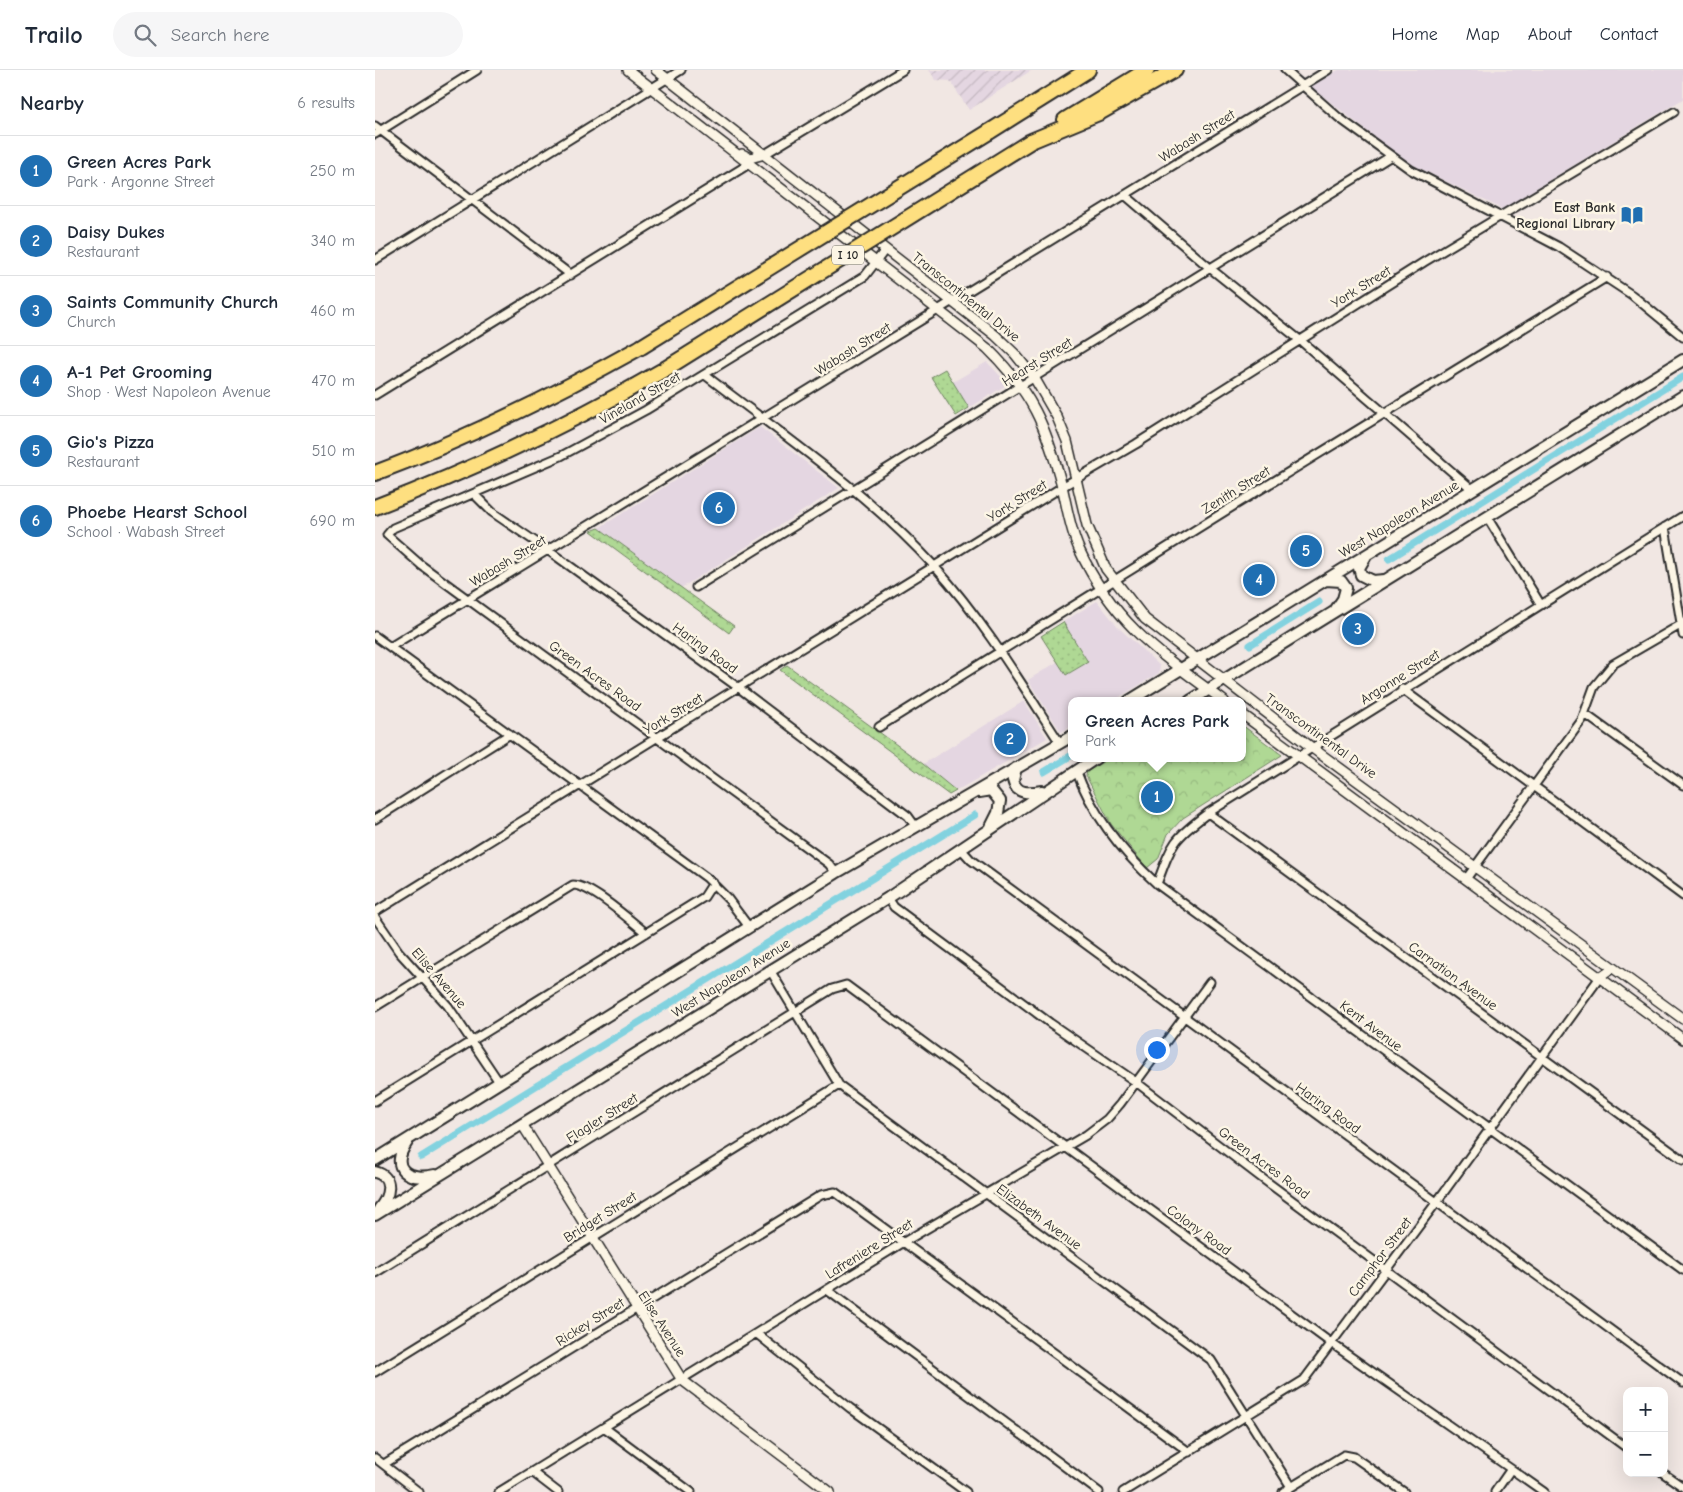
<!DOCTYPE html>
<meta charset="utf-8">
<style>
body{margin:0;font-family:"Comic Neue",sans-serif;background:#f6f6f7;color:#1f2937}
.controls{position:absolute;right:15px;bottom:15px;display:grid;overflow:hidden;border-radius:10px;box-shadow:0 5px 20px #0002}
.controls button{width:45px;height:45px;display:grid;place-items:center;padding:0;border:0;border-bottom:1px solid #e0e1e3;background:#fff;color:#1f2937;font:25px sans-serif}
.you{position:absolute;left:781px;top:979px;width:18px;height:18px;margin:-12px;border:4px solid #fff;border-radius:50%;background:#1a73e8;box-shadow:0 0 0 8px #1a73e833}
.badge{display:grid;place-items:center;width:32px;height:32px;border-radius:50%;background:#1f6fb2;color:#fff;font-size:16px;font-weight:700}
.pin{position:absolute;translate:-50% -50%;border:2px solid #fff;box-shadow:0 1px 5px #0006}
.popup{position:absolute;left:693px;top:627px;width:178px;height:65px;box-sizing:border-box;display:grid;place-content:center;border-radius:10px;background:#fff;filter:drop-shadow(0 1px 4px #0005);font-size:16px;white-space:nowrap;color:#747a83}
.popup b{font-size:19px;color:#1f2937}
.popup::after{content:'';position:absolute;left:50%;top:100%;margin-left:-10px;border:10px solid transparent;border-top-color:#fff}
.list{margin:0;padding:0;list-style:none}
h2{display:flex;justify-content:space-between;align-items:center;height:65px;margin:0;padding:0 20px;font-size:21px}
h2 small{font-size:16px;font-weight:400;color:#747a83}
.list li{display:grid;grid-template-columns:32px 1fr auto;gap:15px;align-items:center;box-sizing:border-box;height:70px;padding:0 20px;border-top:1px solid #e0e1e3}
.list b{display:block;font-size:19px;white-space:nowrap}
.list p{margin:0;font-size:16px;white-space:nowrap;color:#747a83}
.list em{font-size:16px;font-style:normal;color:#747a83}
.icon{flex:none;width:28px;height:28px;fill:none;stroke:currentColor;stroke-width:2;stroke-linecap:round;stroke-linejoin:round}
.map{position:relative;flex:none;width:1308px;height:1422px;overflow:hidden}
header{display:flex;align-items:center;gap:30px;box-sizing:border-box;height:70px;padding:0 25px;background:#fff;border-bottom:1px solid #e0e1e3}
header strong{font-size:24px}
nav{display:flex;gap:28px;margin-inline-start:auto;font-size:18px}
.search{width:350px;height:45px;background:#f6f6f7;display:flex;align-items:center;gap:12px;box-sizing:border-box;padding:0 18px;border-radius:28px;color:#747a83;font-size:19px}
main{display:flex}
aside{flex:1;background:#fff}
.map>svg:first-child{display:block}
</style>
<header>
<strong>Trailo</strong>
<div class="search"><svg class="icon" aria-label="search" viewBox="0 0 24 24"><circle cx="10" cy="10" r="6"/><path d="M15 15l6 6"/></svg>Search here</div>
<nav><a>Home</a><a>Map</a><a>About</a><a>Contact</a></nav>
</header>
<main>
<aside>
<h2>Nearby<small>6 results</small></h2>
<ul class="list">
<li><span class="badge">1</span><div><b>Green Acres Park</b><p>Park · Argonne Street</p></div><em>250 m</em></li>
<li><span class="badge">2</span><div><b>Daisy Dukes</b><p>Restaurant</p></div><em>340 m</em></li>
<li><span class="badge">3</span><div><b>Saints Community Church</b><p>Church</p></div><em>460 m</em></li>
<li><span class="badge">4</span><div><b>A-1 Pet Grooming</b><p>Shop · West Napoleon Avenue</p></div><em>470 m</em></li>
<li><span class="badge">5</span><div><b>Gio's Pizza</b><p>Restaurant</p></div><em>510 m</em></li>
<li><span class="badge">6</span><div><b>Phoebe Hearst School</b><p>School · Wabash Street</p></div><em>690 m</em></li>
</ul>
</aside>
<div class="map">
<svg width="1308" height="1422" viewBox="0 0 1308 1422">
<defs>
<pattern id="industrial-furrows" width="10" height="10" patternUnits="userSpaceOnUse" patternTransform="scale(1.25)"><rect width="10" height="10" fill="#e4d6e1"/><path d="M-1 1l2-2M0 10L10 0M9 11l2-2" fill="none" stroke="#c4b8c1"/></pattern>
<pattern id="grass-dots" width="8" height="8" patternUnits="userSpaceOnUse" patternTransform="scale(1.25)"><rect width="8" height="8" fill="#afd894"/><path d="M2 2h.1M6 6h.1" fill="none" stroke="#97ba80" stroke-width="1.8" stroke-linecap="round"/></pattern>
<pattern id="park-crowns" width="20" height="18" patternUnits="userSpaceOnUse" patternTransform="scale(1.25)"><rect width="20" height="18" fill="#afd894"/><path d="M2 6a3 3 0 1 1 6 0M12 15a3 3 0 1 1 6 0" fill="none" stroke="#97ba80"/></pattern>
</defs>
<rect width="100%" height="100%" fill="#f1e7e3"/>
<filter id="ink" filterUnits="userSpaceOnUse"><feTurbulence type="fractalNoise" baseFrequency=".02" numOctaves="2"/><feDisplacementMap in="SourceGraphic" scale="10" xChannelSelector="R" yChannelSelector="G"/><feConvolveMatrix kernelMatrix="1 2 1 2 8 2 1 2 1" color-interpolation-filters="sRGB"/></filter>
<g filter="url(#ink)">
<path fill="#e4d6e1" d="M963,0h345v29l-181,110 -87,-43 -35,-25 -69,-54z
M612,292l21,22 -39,24 -16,-26z
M385,357l79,61 -158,100 -82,-60z
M722,531l22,27 41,38 -1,7 -46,28h-41v25l-11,6 -33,-52 29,-18 9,13 22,-13 -25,-40z
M649,631l23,37 -91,53 -33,-27z"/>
<path fill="url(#industrial-furrows)" d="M554,0h103l-63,40 -19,-29 -14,-1z"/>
<path fill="url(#grass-dots)" stroke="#6d8260" d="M570,299l24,39 -13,8 -25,-39z
M224,458l135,98 -5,7 -138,-102z
M688,552l25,40 -22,13 -25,-39z
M412,595l136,99 33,27 -7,4 -169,-125z"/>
<path fill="url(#park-crowns)" stroke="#6d8260" d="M867,655l40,30 -99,63 -15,16 -10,25 -11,9 -36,-44 -25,-48 1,-4 22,-14h133z"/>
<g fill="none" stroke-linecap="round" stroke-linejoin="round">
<path stroke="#82d2df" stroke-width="7" d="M1014,489l294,-182
M875,575l69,-43
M669,702l28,-17
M46,1087l554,-342"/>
<g stroke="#2b2b2b" stroke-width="11">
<path id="minor" d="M910,0l53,47 73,53 148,77 73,48 51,42
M0,56l196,149
M0,64l102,-64
M390,84l138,-84
M750,125l86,74 90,72 172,149
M0,190l306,-190
M330,305c78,60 163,118 230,192 48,53 86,116 125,176
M0,325l374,-231
M100,425l17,17 57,39 190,137 169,128 8,11
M1112,447l54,88
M1290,457l18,108
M321,517l695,-431
M0,566l332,242 21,21 21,28
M15,577l938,-577
M1027,619l281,207
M1210,644l98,71
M504,657l348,-217 380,-233
M701,700c16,44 47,83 81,114l526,386
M833,743l475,347
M0,749l135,-85
M586,779l10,11 712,523
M461,803l-7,-9 -408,-299 -34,-30 6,-7 168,-72 85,-46 219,-134 20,-26
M1091,809l116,-159 12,-33 19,-23 69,-40
M782,814c15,-41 16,-45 51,-71l475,-297
M513,828l6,9 156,116 86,59 123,94 368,272
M0,842l687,-425 74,-43 288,-182 250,-150
M0,847l24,35 49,54 51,76
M395,900l69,115 372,275 80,127
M0,937l198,-122c18,0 58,36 73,48
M0,1031l329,-204 9,-14
M0,1203l457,-284 14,-4 485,358 213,149
M452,1220l272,202
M382,1264l93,74 116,84
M0,1302l464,-287
M230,1358l86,64
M0,1388l44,34
M9,1394l437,-269 14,-3 354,260
M157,1402l26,20
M1288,1403l20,14
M124,1422l405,-250 182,-107 21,-16 13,-15 90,-122
M748,1422l181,-112 132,-177 164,-226 13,-9
M908,1422l61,-37 10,2 50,35
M1120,1422l16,-23"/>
</g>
<g stroke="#2b2b2b" stroke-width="12">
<path id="tertiary" d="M253,0l359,278c45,44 59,78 75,138 5,21 8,43 17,63 34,74 81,105 145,152
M281,0l339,265 20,19 20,25 22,38 10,24 20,84 19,44 39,50 166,128 372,272
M367,84l8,4 15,-4
M867,644l441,325
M147,1054l160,256 148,112"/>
</g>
<g stroke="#2b2b2b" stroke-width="14">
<path id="secondary" d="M991,486l-7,12 2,7 12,6 11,-1
M951,510l15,1 5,7 -3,11 -7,10
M754,631l554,-341
M815,631l493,-305
M641,698l-3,12c3,15 17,13 29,11
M604,722l12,-2 9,11 -2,12 -7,14
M32,1072c-18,27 0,39 28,33
M0,1090l461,-287 236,-137
M0,1102c20,5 14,25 4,37
M0,1145l513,-317 208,-140"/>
</g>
<g stroke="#2b2b2b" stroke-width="18">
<path id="motorway" d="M690,50l82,-50
M614,62l99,-62
M656,71l70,-29 74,-42
M0,403c92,-34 180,-78 266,-126
M0,437c101,-39 197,-84 290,-138"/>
</g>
<use href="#minor" stroke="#fcf5e5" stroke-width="7"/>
<use href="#tertiary" stroke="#fcf5e5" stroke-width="9"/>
<use href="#secondary" stroke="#fcf5e5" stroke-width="10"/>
<use href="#motorway" stroke="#fedf80" stroke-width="14"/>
<g stroke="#2b2b2b" stroke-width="18" stroke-linecap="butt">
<path id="motorway-bridge" d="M266,277l348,-215
M290,299l366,-228"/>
</g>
<use href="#motorway-bridge" stroke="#fedf80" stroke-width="14"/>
</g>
</g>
<defs>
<g id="library-bare" transform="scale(1.725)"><path d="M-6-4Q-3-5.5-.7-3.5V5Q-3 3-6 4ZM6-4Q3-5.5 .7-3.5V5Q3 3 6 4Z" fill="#1f6fb2" stroke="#fcf5e5" stroke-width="2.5" paint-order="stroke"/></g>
</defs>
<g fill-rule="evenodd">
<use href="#library-bare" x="1257" y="145"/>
</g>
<g text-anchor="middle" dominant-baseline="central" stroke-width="5" stroke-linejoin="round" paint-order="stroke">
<rect fill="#fcf5e5" stroke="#6a6863" stroke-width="1" x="457" y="175.5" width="32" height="19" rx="4"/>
<g font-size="12" font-weight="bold" fill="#2b2b2b">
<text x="473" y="185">I 10</text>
</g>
<g font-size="14" fill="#2b2b2b" stroke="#fcf5e5">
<text transform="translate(822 66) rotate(-32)">Wabash Street</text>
<text transform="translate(986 217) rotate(-32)">York Street</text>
<text transform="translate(591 227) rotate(39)">Transcontinental Drive</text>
<text transform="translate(478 279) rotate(-32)">Wabash Street</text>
<text transform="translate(662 292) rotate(-32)">Hearst Street</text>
<text transform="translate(265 328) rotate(-30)">Vineland Street</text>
<text transform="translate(861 420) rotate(-32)">Zenith Street</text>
<text transform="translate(642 431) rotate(-32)">York Street</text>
<text transform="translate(1024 449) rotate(-31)">West Napoleon Avenue</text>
<text transform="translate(133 491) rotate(-31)">Wabash Street</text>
<text transform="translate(330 578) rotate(36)">Haring Road</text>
<text transform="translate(220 606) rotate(36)">Green Acres Road</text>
<text transform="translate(1025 607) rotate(-32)">Argonne Street</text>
<text transform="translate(298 644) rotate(-31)">York Street</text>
<text transform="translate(946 666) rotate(36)">Transcontinental Drive</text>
<text transform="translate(1078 906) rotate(36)">Carnation Avenue</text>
<text transform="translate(64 908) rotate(49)">Elise Avenue</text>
<text transform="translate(356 908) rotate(-32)">West Napoleon Avenue</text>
<text transform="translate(996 956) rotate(37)">Kent Avenue</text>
<text transform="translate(953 1038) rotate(36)">Haring Road</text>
<text transform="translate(227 1048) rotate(-32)">Flagler Street</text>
<text transform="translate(889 1093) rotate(37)">Green Acres Road</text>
<text transform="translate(225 1147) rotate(-32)">Bridget Street</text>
<text transform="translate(664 1147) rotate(36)">Elizabeth Avenue</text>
<text transform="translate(824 1160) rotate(36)">Colony Road</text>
<text transform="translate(494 1179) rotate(-32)">Lafreniere Street</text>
<text transform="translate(1005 1187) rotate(-53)">Camphor Street</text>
<text transform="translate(215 1252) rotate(-32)">Rickey Street</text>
<text transform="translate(287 1254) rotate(57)">Elise Avenue</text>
</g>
<g font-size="14" font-weight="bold" fill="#2b2b2b" stroke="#fcf5e5" text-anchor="end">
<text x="1240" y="137">East Bank<tspan x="1240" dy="16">Regional Library</tspan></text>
</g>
</g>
</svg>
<div class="controls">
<button>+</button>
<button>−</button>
</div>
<div class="you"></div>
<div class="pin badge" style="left:782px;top:727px">1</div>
<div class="popup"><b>Green Acres Park</b>Park</div>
<div class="pin badge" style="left:635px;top:669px">2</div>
<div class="pin badge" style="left:983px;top:559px">3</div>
<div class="pin badge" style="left:884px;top:510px">4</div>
<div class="pin badge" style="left:931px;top:481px">5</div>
<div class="pin badge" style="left:344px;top:438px">6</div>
</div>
</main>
